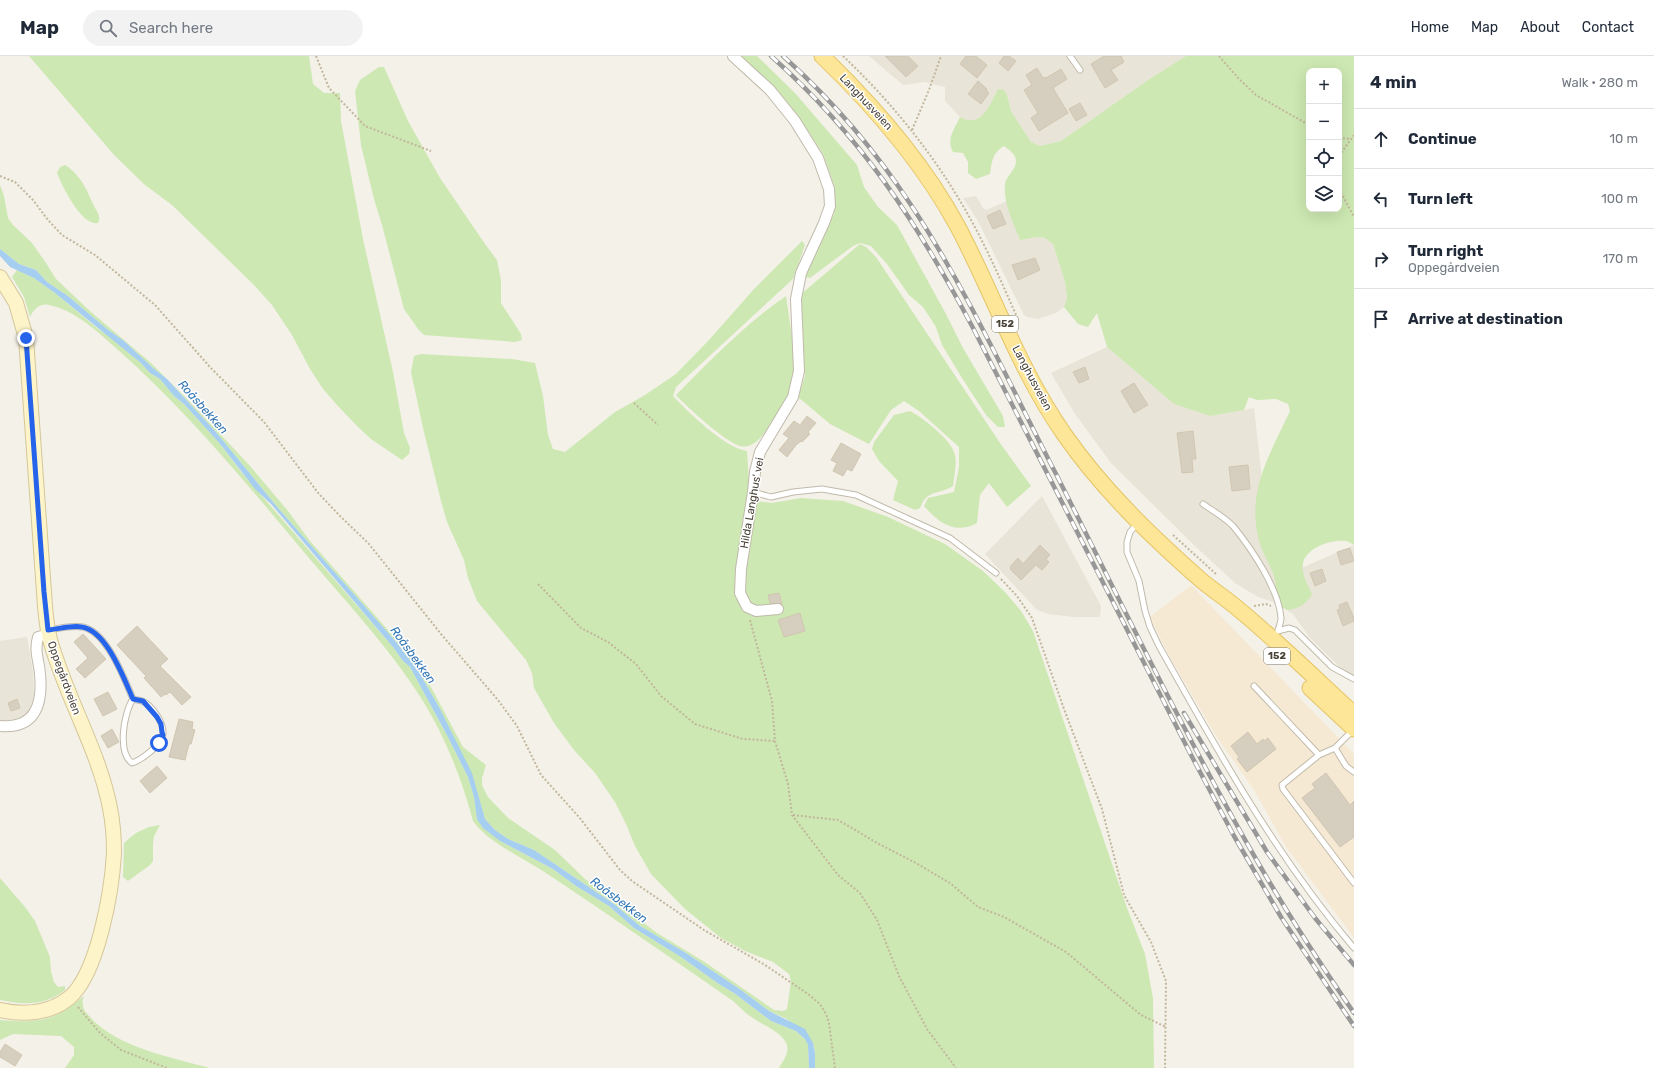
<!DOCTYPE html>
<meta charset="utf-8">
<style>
body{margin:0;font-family:Rubik,sans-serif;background:#f2f2f3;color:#1f2937}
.controls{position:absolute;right:12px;top:12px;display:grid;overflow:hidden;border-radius:8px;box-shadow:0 4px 16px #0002}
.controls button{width:36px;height:36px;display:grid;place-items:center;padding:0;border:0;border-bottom:1px solid #e0e1e3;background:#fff;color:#1f2937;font:20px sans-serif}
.stop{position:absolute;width:12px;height:12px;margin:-9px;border:3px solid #2563eb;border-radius:50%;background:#fff}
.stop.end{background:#2563eb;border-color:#fff;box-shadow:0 1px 4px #0008}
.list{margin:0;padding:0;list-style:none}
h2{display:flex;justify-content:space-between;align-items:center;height:52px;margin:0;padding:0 16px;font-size:17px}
h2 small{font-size:13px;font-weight:400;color:#747a83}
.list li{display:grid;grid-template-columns:26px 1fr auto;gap:12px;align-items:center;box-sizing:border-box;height:60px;padding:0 16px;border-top:1px solid #e0e1e3}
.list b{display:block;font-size:15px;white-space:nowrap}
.list p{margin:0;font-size:13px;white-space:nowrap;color:#747a83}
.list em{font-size:13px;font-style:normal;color:#747a83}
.icon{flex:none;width:22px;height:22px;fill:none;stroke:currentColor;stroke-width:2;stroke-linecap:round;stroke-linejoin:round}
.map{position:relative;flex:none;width:1354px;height:1012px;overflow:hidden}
header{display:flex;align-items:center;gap:24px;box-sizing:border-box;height:56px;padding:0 20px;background:#fff;border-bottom:1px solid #e0e1e3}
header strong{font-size:19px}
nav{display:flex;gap:22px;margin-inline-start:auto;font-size:14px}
.search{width:280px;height:36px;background:#f2f2f3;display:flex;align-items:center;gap:10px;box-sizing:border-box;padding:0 14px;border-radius:22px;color:#747a83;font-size:15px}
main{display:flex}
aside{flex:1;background:#fff}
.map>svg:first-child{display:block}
</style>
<header>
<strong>Map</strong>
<div class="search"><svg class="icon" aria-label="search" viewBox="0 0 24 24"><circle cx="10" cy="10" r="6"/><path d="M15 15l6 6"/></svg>Search here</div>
<nav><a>Home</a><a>Map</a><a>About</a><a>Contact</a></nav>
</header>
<main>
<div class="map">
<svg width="1354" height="1012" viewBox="0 0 1354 1012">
<rect width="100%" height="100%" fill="#f4f1e9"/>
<path fill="#e8e4d7" d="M869,0h317l-35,22 -90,63 -21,5 -9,-4 -20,-31 -4,-16 -9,-6 -12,24 -12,7 -8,1 -6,-4 -15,-16v-14l-20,-5 -22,3z
M976,140l7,12 3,2 21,-9 13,39 18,-3 7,1 8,6 12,38 2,16 -3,9 -8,6 -18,6 -11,-2 -3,-2 -45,-92 -16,-25z
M1107,291l67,57 36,12 44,-8 12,106 15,63 73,-32v136l-44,-43 -17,-24 -19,-12 -16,-5 -23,-14 -39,-36 -85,-84 -36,-49 -24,-41z
M1042,440l59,110 -1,11h-26l-26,-3 -11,-4 -52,-56z
M27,581l6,35 1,22 -1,10 -5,11 -11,7 -17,-1v-80z"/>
<path fill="#f6e9d4" d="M1191,529l163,169v184l-68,-91 -32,-57 -38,-54 -47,-80 -19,-39z"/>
<path fill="#cde8b2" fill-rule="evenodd" d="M29,0h280l4,28 11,9h16l1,28 22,118 30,133 11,61 6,15 -1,6 -7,6 -31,-21 -13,-12 -21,-22 -14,-16 -13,-20 -18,-34 -20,-30 -18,-20 -82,-80 -27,-20 -30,-29z
M737,0h20l38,37 62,72 7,22 14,20 19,18 49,89 17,34 40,68 2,11h-7l-12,-12 -24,-37 -20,-33 -6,-18 -13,-20 -14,-12 -22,-31 -16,-18 -11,-3 -7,3 -43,32 -7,-1 31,-63 1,-26 -12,-34 -18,-28 -17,-22 -32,-32z
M1186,0h168v489c-2,-1 -6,-4 -8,-4 -15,-2 -41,7 -43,23 -2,10 5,21 9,30 -5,10 -14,15 -25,16l-13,-8c1,-5 2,-11 2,-15 0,-14 -12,-30 -16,-43 -15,-51 9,-88 30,-133l-2,-7 -12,-5 -19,1 -8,-3 -5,13 -34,6 -36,-12 -67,-57 -10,-34 -9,14 -10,-3 -14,-17 3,-9 -2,-16 -12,-38 -8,-6 -7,-1 -18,3c-6,-16 -17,-37 -15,-55 0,-9 12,-15 11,-25 -1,-7 -7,-10 -12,-14 -12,7 -12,16 -14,28l-14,5 -8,-6v-11l-5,-9 -10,-1c-7,-13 1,-22 7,-35 22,12 30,-13 38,-28l6,1 3,5 4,16 20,31 9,4 21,-5 90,-63zM1309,15h30v138h-30z
M379,11h5l24,54 32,57 45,66 12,16 4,20v23l20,31 1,6 -7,2 -91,-7 -6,-6 -14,-20 -22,-84 -8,-26 -13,-54 -6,-54 5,-11z
M65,109c17,11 22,26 30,43 3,5 6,9 3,15 -16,4 -36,-37 -41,-50l3,-6z
M0,129l4,11 4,22 5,7 19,18 14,20 10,16 34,32 61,52 43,43 56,60 38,45 22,30 99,113 15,20 39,73 23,18 -4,13v7l6,12 20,21 47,32 30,29 72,54 46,28 71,49 9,1 4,-2 4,-28 -2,-7 -16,-12 -28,-11 -24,-13 -36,-29 -34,-35 -16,-28 -9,-22 -11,-22 -20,-29 -21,-23 -20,-27 -20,-35 -2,-15 -6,-13 -49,-59 -9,-23 -4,-18 -17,-38 -6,-21 -18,-73 -12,-56 3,-16 7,-2 91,5 23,4 8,33 5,39 5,14 12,3 50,-40 30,-17 31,-21 33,-34 45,-51 48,-48 3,4 -12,34 -117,108 -3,9c15,16 52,52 74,55l2,32 -2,17 25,3 29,-5 42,3 45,16 57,27 38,27 22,21 16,19 12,20 94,277 18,46 8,44 1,70h-339v-15l-2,-10 -26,-24 -18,-8 -28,-21 -55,-37 -46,-27 -26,-22 -80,-54 -26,-11 -13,-9 -10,-11 -12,-40 -34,-72 -19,-33 -23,-31 -119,-135 -63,-77 -48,-52 -14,-11 -29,-27 -17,-12 -39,-33 -21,-14 -11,-12 -17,-6 -19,-15z
M860,188l6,3 10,10 124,186 31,43 -24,21 -18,-24 -9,12 -3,28c-22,12 -38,0 -53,-17l4,-8 26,-6 5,-25v-20l-40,-36 -15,-10 -13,9 -22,34 -39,-20 -32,-27 7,-21 -4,-31 -1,-50z
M17,214l17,8 21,15 42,35 14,10 30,25 9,10 10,6 14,17 10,8 37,41 21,28 151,174 10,14 7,6 38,70 20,40 6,20 3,22 23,22 53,28 23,17 33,20 25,22 47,29 38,27 15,9 37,28 25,10 9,8 3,6 1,23h-30c4,-7 10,-14 8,-23 -4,-13 -27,-21 -37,-29 -6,-4 -11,-10 -17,-15 -61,-42 -122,-85 -184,-126 -23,-16 -61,-32 -76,-54 -13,-49 -33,-97 -62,-138 -31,-45 -68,-85 -103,-126 -60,-72 -121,-146 -191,-208 -19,-17 -42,-39 -68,-44 -9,-2 -15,4 -19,12l-6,-20 -12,-20z
M786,240c4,30 13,68 3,97 -4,13 -15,25 -22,36 -6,9 -15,20 -27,17 -16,-5 -52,-38 -64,-51 35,-35 69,-71 110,-99z
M910,355c13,7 42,29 45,44 2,9 -1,22 -2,31 -14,9 -26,3 -33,22l-5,2 -22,-10 5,-19 -19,-20 -7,-12 2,-7 20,-27z
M160,769l-6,11 -1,8v17l-3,4 -22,16 -5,-4 1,-34c12,-11 20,-16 36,-18z
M0,822l25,29 10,14 15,36 1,15 3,10 4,5 7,-1v4c-20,16 -41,15 -65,10z
M84,940c-1,3 -2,6 -1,9 0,6 5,9 8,13 26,29 82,40 119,50h-145l9,-13v-8l-13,-11 -48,-2 -13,6v-20c21,2 45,3 64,-9 7,-4 13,-10 20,-15z"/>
<path fill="#a5cef0" d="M0,193l19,15 17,6 11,12 21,14 39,33 17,12 29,27 14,11 48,52 63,77 119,135 23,31 19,33 33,66 13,46 10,11 13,9 26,11 80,54 26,22 46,27 55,37 28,21 36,18 8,14 2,10v15h-6l-1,-23 -3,-6 -9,-8 -25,-10 -37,-28 -15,-9 -38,-27 -47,-29 -25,-22 -33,-20 -23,-17 -53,-28 -17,-13 -6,-9 -3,-22 -6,-20 -20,-40 -38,-70 -7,-6 -10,-14 -122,-143 -16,-15 -34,-44 -37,-41 -10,-8 -14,-17 -10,-6 -9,-10 -86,-70 -21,-15 -24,-11 -10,-11z"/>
<path fill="#d6cebe" stroke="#d1c6b1" d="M885,0h23l10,10 -12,11z
M966,0h10l11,9 -10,13 -17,-14z
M1004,0h5l7,5 -8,10 -9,-8z
M1104,0h17l3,6 -13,8 7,10 -13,8 -14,-24z
M1037,12l6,10 2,-1 1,1 15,-9 6,10 -14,9 15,25 -29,18 -8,-13 7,-5 -14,-23 8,-5 -6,-10z
M978,25l9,8 -1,1 3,3 -8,11 -13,-10z
M1080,47l7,12 -11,6 -7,-12z
M1000,154l6,14 -13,5 -6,-13z
M1035,202l5,12 -22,10 -6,-15z
M1085,311l4,12 -10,4 -6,-11z
M1134,327l14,22 -14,8 -13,-22z
M807,360l9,7 -8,9 2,2 -8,8 -1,-1 -5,4 -9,12 -8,-7 10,-12 -6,-4 11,-13 6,4z
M1193,375l3,28h-4l1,13 -11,1 -5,-40z
M841,387l20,11 -9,17 -5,-2 -4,7 -10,-5 4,-8 -6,-3z
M1248,409l2,24 -18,2 -3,-24z
M1040,489l10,10 -4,4 3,3 -7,8 -6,-5 -15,15 -11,-11 1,-1 -1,-1 8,-9 5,6z
M1350,492l4,13 -13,4 -4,-13z
M1322,513l4,12 -11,5 -5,-13z
M779,537l3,11 -12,-1 -2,-8z
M1347,546l7,16v3l-11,5 -6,-16 3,-1 -1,-4z
M800,557l5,18 -21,6 -6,-17z
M137,570l31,33 -8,7 31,31 -9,8 -12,-13 -4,3 -1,-1 -4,3 -17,-19 2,-2 -29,-31z
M83,578l23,25 -21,19 -9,-9 12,-11 -14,-16z
M108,636l9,17 -14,7 -9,-17z
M17,643l3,9 -9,3 -3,-8z
M179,663l14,3 -1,7 3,1 -4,14h-2l-4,16 -16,-3z
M112,673l7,13 -11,6 -7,-12z
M1248,676l9,12 6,-5 1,2 4,-3 8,11 -29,23 -10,-13 2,-2 -8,-11z
M157,710l10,12 -17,15 -10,-12z
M1326,717l24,32 4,-4v36l-14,10 -38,-49 13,-10 -3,-4z
M5,988l17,11 -7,11 -15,-9v-5z"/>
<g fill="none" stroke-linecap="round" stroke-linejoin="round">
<g stroke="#c0baab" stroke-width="7">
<path id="service" d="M1070,0l10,14
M753,436l18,5 22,-5 29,-3 34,6 94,43 46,35
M1203,448c10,7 21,13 30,22 18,22 46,63 48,92 0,4 -2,9 -3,12
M1137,468l-7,8 -3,10v10l12,29 6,30 5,16 9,19c58,104 117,210 195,302
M49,574c10,-2 24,-5 34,-3 24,5 41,51 50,72
M1278,575l11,-3 6,2 37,37 22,12
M1254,630l65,69
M133,643c3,1 6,1 9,2 10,4 22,22 21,33 -1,11 -22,26 -31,29 -15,-11 -8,-51 1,-64z
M1353,674l-18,18 -16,7 -37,30 1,4 71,94
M1335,692l11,18 8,6"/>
</g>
<g stroke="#c0baab" stroke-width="12">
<path id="minor" d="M733,0l37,34 25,31 23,37 11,31 1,17 -6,17 -23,50 -5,26 3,72 -6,26 -33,55 -5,20 -2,20 -12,77 -1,24 7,14 9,4 22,-2
M0,670c35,3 43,-21 40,-52 -1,-14 -6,-22 -2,-37l11,-3"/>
</g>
<g stroke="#d4c799" stroke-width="16">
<path id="secondary" d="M0,221l16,26 10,35 18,254c1,17 2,35 7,51 16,56 48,108 59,165 3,15 4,30 4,45 -2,37 -16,121 -45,145 -20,16 -45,17 -69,12"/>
</g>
<g stroke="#e4c567" stroke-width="17">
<path id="primary" d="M822,0c53,51 101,106 136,171 36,68 61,143 106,207 38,55 87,102 138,147 11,9 23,17 34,26 41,34 79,71 118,107
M1310,632l44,41"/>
</g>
<path stroke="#c2b69c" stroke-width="2" stroke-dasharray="2 2" stroke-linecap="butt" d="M316,0l13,32 36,38 66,25
M843,0c58,55 107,119 142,191 12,24 22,48 33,72
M1219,0l20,23 17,16 53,30
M912,74l17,-40 12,-34
M1339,82l12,1
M1339,100l15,-21
M0,120l15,6 18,18 15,20 14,15 33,20 60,50 55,62 54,55 55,72 21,22 29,28 72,90 57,66 19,26 24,49 38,42 41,53 12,11 72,49 61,35 43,29 12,10 6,10 3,9 6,45
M1339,133l15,28
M634,347l24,22
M1173,479l43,39
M1001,523l16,17 15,22 32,91 38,100 22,86 27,47 15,39 -1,87
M538,528l43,44 27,14 28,22 25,32 34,28 48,15 32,2
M1254,550l12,-2 5,2
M750,564l22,81 3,40 13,43 4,31 46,60 22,18 17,27 22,56 28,53 29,39
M793,759l45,5 41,24 35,18 36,21 28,24 26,10 62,35 75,63 25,12
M78,951l22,26 21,17 46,18"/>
<use href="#service" stroke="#fff" stroke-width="5"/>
<use href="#minor" stroke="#fff" stroke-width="10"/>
<use href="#secondary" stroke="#fef4c9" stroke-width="14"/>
<use href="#primary" stroke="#fee698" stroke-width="15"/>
<g stroke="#979797" stroke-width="4.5">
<path id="rail" d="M771,0c90,80 145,165 201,270l218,427 44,83 47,81 73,109
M783,0c48,43 92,94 128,149 55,83 98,178 144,267 67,132 131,266 205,394 29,50 61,99 94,147
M1184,657l83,139 48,66 39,47"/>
</g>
<use href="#rail" stroke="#fff" stroke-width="3" stroke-dasharray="9" stroke-linecap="butt"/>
</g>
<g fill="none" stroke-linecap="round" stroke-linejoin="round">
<path stroke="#2563eb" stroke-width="5" d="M26,282l18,254 4,38c11,-1 24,-5 34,-3 25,4 42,52 51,72l10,2 14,16 4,7 1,8 1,3 -4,8"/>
</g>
<g text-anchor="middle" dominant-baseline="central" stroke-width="3" stroke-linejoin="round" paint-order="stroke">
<g fill="#fff" stroke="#7f7b73" stroke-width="1">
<rect x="992" y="260" width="26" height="16" rx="3"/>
<rect x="1264" y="592" width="26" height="16" rx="3"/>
</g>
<g font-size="10" font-weight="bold" fill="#484237">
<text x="1005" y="268">152</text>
<text x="1277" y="600">152</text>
</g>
<g font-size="11" fill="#484237" stroke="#fff">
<text transform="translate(866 46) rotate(47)">Langhusveien</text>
<text transform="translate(1032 322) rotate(62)">Langhusveien</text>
<text transform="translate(752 447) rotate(-80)">Hilda Langhus' vei</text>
<text transform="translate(64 622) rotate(70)">Oppegårdveien</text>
</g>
<g font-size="12" font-style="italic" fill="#3075b4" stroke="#fff">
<text transform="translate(203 351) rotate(48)">Roåsbekken</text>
<text transform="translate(413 599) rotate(54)">Roåsbekken</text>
<text transform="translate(619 844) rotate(37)">Roåsbekken</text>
</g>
</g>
</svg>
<div class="controls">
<button>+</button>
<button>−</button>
<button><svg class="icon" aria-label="locate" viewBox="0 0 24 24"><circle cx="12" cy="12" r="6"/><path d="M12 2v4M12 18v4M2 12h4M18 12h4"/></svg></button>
<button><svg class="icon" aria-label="layers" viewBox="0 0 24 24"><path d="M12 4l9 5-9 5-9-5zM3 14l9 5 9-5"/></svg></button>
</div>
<div class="stop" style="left:159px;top:687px"></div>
<div class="stop end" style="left:26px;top:282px"></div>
</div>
<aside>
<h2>4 min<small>Walk · 280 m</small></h2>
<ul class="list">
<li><svg class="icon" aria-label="ahead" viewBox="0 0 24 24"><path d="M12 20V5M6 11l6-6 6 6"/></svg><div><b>Continue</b></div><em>10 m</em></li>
<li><svg class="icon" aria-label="left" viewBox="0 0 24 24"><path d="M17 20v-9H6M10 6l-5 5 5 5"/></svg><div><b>Turn left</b></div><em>100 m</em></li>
<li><svg class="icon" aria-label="right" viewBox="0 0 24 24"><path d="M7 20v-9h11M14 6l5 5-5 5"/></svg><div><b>Turn right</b><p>Oppegårdveien</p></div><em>170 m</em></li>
<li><svg class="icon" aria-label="arrive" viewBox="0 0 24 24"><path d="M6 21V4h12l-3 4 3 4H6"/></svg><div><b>Arrive at destination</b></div></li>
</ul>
</aside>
</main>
